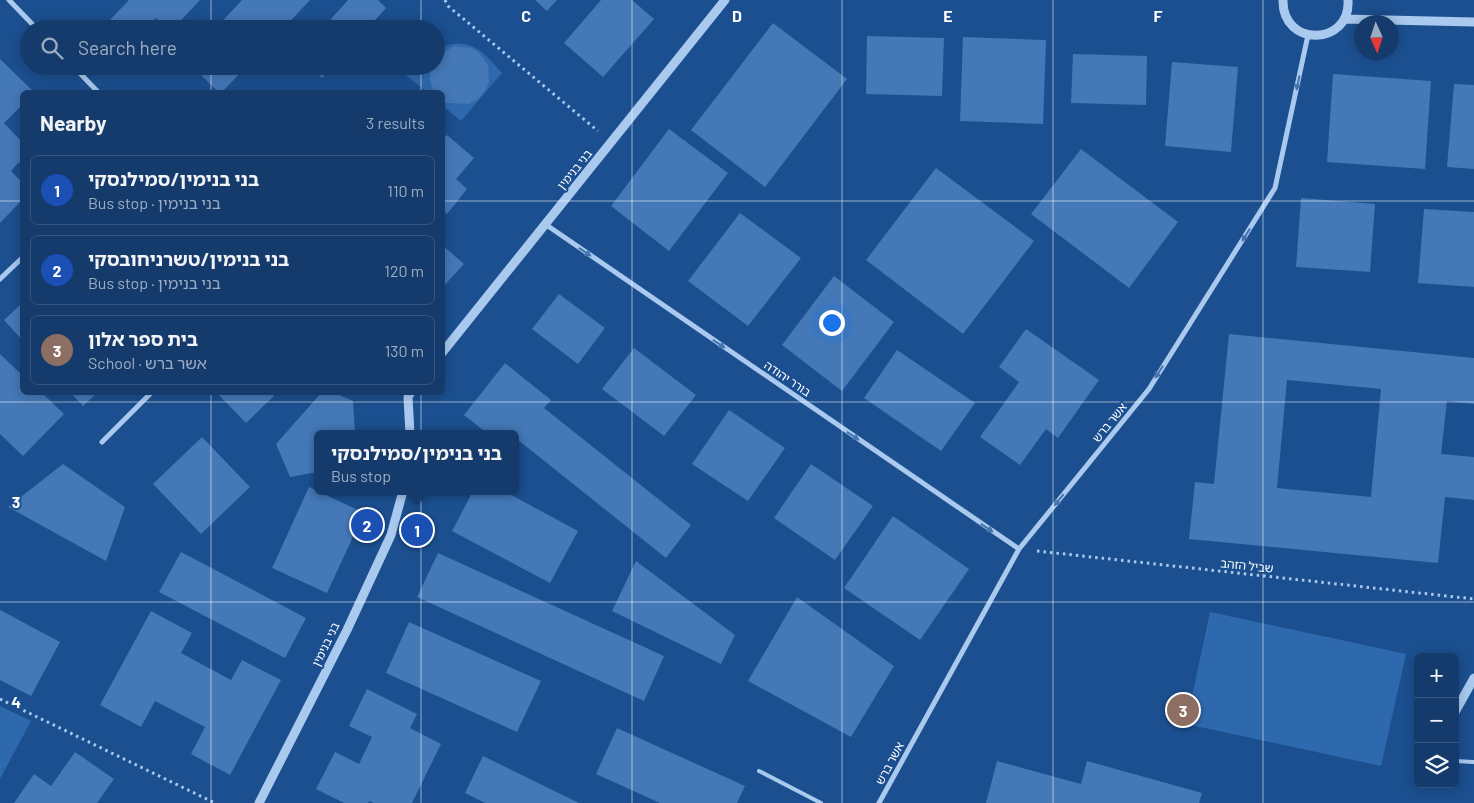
<!DOCTYPE html>
<meta charset="utf-8">
<style>
body{margin:0;font-family:Barlow,"Noto Sans Hebrew",sans-serif;background:#1d4271;color:#f1f3f6}
.controls{position:absolute;right:15px;bottom:15px;display:grid;overflow:hidden;border-radius:8px;box-shadow:0 2px 12px #0003}
.controls button{width:45px;height:45px;display:grid;place-items:center;padding:0;border:0;border-bottom:1px solid #33557e;background:#143b6b;color:#f1f3f6;font:25px sans-serif}
.compass{position:absolute;left:1354px;top:15px;width:45px;height:45px;border-radius:50%;background:#143b6b;box-shadow:0 2px 12px #0003;rotate:177deg}
.you{position:absolute;left:831px;top:322px;width:18px;height:18px;margin:-12px;border:4px solid #fff;border-radius:50%;background:#1a73e8;box-shadow:0 0 0 8px #1a73e833}
.badge{display:grid;place-items:center;width:32px;height:32px;border-radius:50%;background:#ffd166;color:#fff;font-size:16px;font-weight:700}
.pin{position:absolute;translate:-50% -50%;border:2px solid #fff;box-shadow:0 1px 5px #0006}
.popup{position:absolute;left:314px;top:430px;width:205px;height:65px;box-sizing:border-box;display:grid;place-content:center;border-radius:8px;background:#143b6b;filter:drop-shadow(0 1px 4px #0005);font-size:16px;white-space:nowrap;color:#9dadc1}
.popup b{font-size:19px;color:#f1f3f6}
.popup::after{content:'';position:absolute;left:50%;top:100%;margin-left:-10px;border:10px solid transparent;border-top-color:#143b6b}
.list{margin:0;padding:0;list-style:none}
h2{display:flex;justify-content:space-between;align-items:center;height:65px;margin:0;padding:0 20px;font-size:21px}
h2 small{font-size:16px;font-weight:400;color:#9dadc1}
.list li{display:grid;grid-template-columns:32px 1fr auto;gap:15px;align-items:center;box-sizing:border-box;height:70px;margin:0 10px 10px;padding:0 10px;border:1px solid #33557e;border-radius:8px}
.list b{display:block;font-size:19px;white-space:nowrap}
.list p{margin:0;font-size:16px;white-space:nowrap;color:#9dadc1}
.list em{font-size:16px;font-style:normal;color:#9dadc1}
.icon{flex:none;width:28px;height:28px;fill:none;stroke:currentColor;stroke-width:2;stroke-linecap:round;stroke-linejoin:round}
.map{position:relative;flex:none;width:1474px;height:803px;overflow:hidden}
.search{position:absolute;background:#143b6b;box-shadow:0 2px 12px #0003;left:20px;top:20px;width:425px;height:55px;display:flex;align-items:center;gap:12px;box-sizing:border-box;padding:0 18px;border-radius:28px;color:#9dadc1;font-size:19px}
.panel{position:absolute;background:#143b6b;box-shadow:0 2px 12px #0003;left:20px;top:90px;width:425px;height:305px;border-radius:8px}
.map>svg:first-child{display:block}
</style>
<div class="map">
<svg width="1474" height="803" viewBox="0 0 1474 803">
<rect width="100%" height="100%" fill="#1b4f8f"/>
<path fill="#2e69ad" d="M436,38l9,8c27,-9 41,9 57,27l-41,48 -18,-15 -1,-14h-15l-30,-24 39,-2z
M1210,612l196,42 -25,112 -195,-42z
M0,706l31,15 -31,58z"/>
<path fill="#4478b7" fill-rule="evenodd" d="M129,0h71l-27,29h-6l-11,-11 -11,11h-29l-7,-8z
M242,0h68l-27,29h-68z
M348,0h30l8,8 -19,21h-45z
M535,0h22l-10,11z
M601,0h31l22,19 -51,58 -39,-34z
M773,23l74,56 -82,108 -74,-57z
M867,36l77,2 -2,58 -76,-2z
M963,37l83,3 -3,84 -83,-3z
M454,46l17,2 7,4 10,13 1,17 -4,9 -7,8 -9,5 -21,-1 -6,-3v-8h-7l-2,-2 -3,-10v-10l1,-4h5v-9z
M1073,54l74,2 -1,49 -75,-2z
M0,59l34,33h-12v13l-18,18 18,19v24l-3,-4 -8,9 11,11v18l-22,23z
M1172,62l66,5 -7,85 -66,-6z
M192,66h55l-25,26h-4z
M309,66h24l-11,12z
M1333,74l98,7 -6,88 -98,-7z
M1454,84l20,1v84l-27,-2z
M669,129l59,44 -59,78 -58,-45z
M447,135l27,23 -18,21 11,10 -20,25 -5,-4v-69z
M1081,149l97,73 -49,66 -98,-74z
M936,168l98,73 -71,93 -97,-74z
M1301,198l74,6 -5,68 -74,-5z
M1424,209l50,3v75l-56,-4z
M740,213l61,45 -53,68 -60,-45z
M442,245l22,19 -22,24z
M834,276l60,46 -52,69 -60,-46z
M559,294l46,34 -27,36 -46,-35z
M22,303v37l-18,-20z
M1026,329l73,51 -41,58 -12,-9 -26,36 -40,-28 39,-55 -20,-15z
M1229,334l245,24v46l-27,-3 -6,53 33,3v43l-29,-3 -7,66 -249,-24 6,-57 19,2zM1287,380l94,9 -10,108 -94,-9z
M634,348l62,47 -32,41 -62,-47z
M897,350l78,53 -34,48 -77,-53z
M0,354l22,21v17h19l23,22 -41,42 -23,-22z
M505,363l46,37 -7,8 147,117 -25,33 -148,-118 -2,3v-9h-28l-24,-19z
M70,392h28l-15,14z
M216,392h54l4,4 -28,27z
M322,392h10l21,9 2,33h-37v38l-28,5 -14,-33z
M729,410l56,38 -37,53 -56,-37z
M202,437l48,50 -49,47 -48,-50z
M63,464l62,43 -19,54 -98,-54z
M811,464l62,42 -38,54 -61,-42z
M309,487l55,26 -37,80 -55,-25z
M473,491h31l74,40 -28,52 -98,-52z
M893,516l76,53 -49,71 -76,-52z
M181,552l125,66 -21,40 -126,-66z
M438,553l226,103 -20,45 -227,-104z
M636,561l99,74 -14,29 -109,-53z
M797,597l97,69 -43,71 -103,-56z
M0,610l60,32 -29,54 -31,-16z
M151,611l41,22 -11,20 50,27 11,-20 39,20 -51,95 -39,-21 14,-27 -50,-26 -14,26 -41,-22z
M409,622l132,59 -24,51 -131,-59z
M367,689l50,25 -7,14 31,16 -29,59h-38l-5,-2 -1,2h-24l-28,-14 19,-37 24,12 13,-27 -23,-11z
M617,728l128,58 -8,17h-77l-64,-29z
M75,752l39,27 -17,24h-83l20,-29 17,12z
M483,756l96,47h-94l-20,-10z
M997,761l84,23 6,-23 115,32 -3,10h-213z"/>
<g fill="none" stroke-linecap="round" stroke-linejoin="round">
<path stroke="#a9c9ee" stroke-width="3" stroke-dasharray="2.5 4" stroke-linecap="butt" d="M445,0l3,6 150,125
M1037,551l437,48
M0,699l215,104"/>
<path stroke="#a9c9ee" stroke-width="4" d="M1455,761l19,1
M759,771l62,32"/>
<path stroke="#a9c9ee" stroke-width="5" d="M9,0l28,29
M73,66l25,26
M545,224l474,325
M0,279l22,-21
M102,442l50,-50
M879,803l140,-254 130,-160 126,-201 33,-153"/>
<path stroke="#a9c9ee" stroke-width="9" d="M1283,0c-1,48 68,46 65,0
M1344,19l130,3
M442,353l283,-353
M410,434l-2,-37 3,-5
M1455,712l19,-34
M259,803l88,-173 44,-95 12,-44"/>
</g>
<defs><path id="oneway-solid" d="M-6-.8H1V-3.2L6.5 0L1 3.2V.8H-6Z" transform="scale(1.25)"/></defs>
<g fill="#4674ac">
<use href="#oneway-solid" transform="translate(1298 83) rotate(102)"/>
<use href="#oneway-solid" transform="translate(1246 235) rotate(122)"/>
<use href="#oneway-solid" transform="translate(585 252) rotate(34)"/>
<use href="#oneway-solid" transform="translate(719 344) rotate(34)"/>
<use href="#oneway-solid" transform="translate(1159 372) rotate(123)"/>
<use href="#oneway-solid" transform="translate(853 436) rotate(34)"/>
<use href="#oneway-solid" transform="translate(1059 500) rotate(129)"/>
<use href="#oneway-solid" transform="translate(987 528) rotate(34)"/>
</g>
<path fill="none" stroke="#fff" stroke-width="1" stroke-opacity="0.55" d="M211,0v29M421,0v29M632,0v803M842,0v803M1053,0v803M1263,0v803M211,66v26M421,66v26M0,201h22M442,201h1032M211,392v411M421,392v411M0,402h1474M0,602h1474"/>
<g text-anchor="middle" dominant-baseline="central" stroke-width="4" stroke-linejoin="round" paint-order="stroke">
<g font-size="12" fill="#fff" stroke="#1b4f8f">
<text transform="translate(574 169) rotate(-51)">בני בנימין</text>
<text transform="translate(788 378) rotate(34)">בורר יהודה</text>
<text transform="translate(1109 422) rotate(-51)">אשר ברש</text>
<text transform="translate(1247 565) rotate(6)">שביל הזהב</text>
<text transform="translate(325 644) rotate(-64)">בני בנימין</text>
<text transform="translate(889 763) rotate(-62)">אשר ברש</text>
</g>
</g>
<g font-size="16" text-anchor="middle" font-weight="bold" fill="#fff" stroke="#1b4f8f" stroke-width="4" stroke-linejoin="round" paint-order="stroke">
<text x="526" y="22">C</text>
<text x="737" y="22">D</text>
<text x="948" y="22">E</text>
<text x="1158" y="22">F</text>
<text x="16" y="508">3</text>
<text x="16" y="708">4</text>
</g>
</svg>
<div class="controls">
<button>+</button>
<button>−</button>
<button><svg class="icon" aria-label="layers" viewBox="0 0 24 24"><path d="M12 4l9 5-9 5-9-5zM3 14l9 5 9-5"/></svg></button>
</div>
<svg class="compass" viewBox="-18 -18 36 36"><path d="M0-13l5 13h-10z" fill="#e53935"/><path d="M0 13l5-13h-10z" fill="#9dadc1"/></svg>
<div class="you"></div>
<div class="pin badge" style="left:417px;top:530px;background:#1a4fb4">1</div>
<div class="popup"><b>בני בנימין/סמילנסקי</b>Bus stop</div>
<div class="pin badge" style="left:367px;top:525px;background:#1a4fb4">2</div>
<div class="pin badge" style="left:1183px;top:710px;background:#8d6e63">3</div>
<div class="search"><svg class="icon" aria-label="search" viewBox="0 0 24 24"><circle cx="10" cy="10" r="6"/><path d="M15 15l6 6"/></svg>Search here</div>
<section class="panel">
<h2>Nearby<small>3 results</small></h2>
<ul class="list">
<li><span class="badge" style="background:#1a4fb4">1</span><div><b>בני בנימין/סמילנסקי</b><p>Bus stop · בני בנימין</p></div><em>110 m</em></li>
<li><span class="badge" style="background:#1a4fb4">2</span><div><b>בני בנימין/טשרניחובסקי</b><p>Bus stop · בני בנימין</p></div><em>120 m</em></li>
<li><span class="badge" style="background:#8d6e63">3</span><div><b>בית ספר אלון</b><p>School · אשר ברש</p></div><em>130 m</em></li>
</ul>
</section>
</div>
